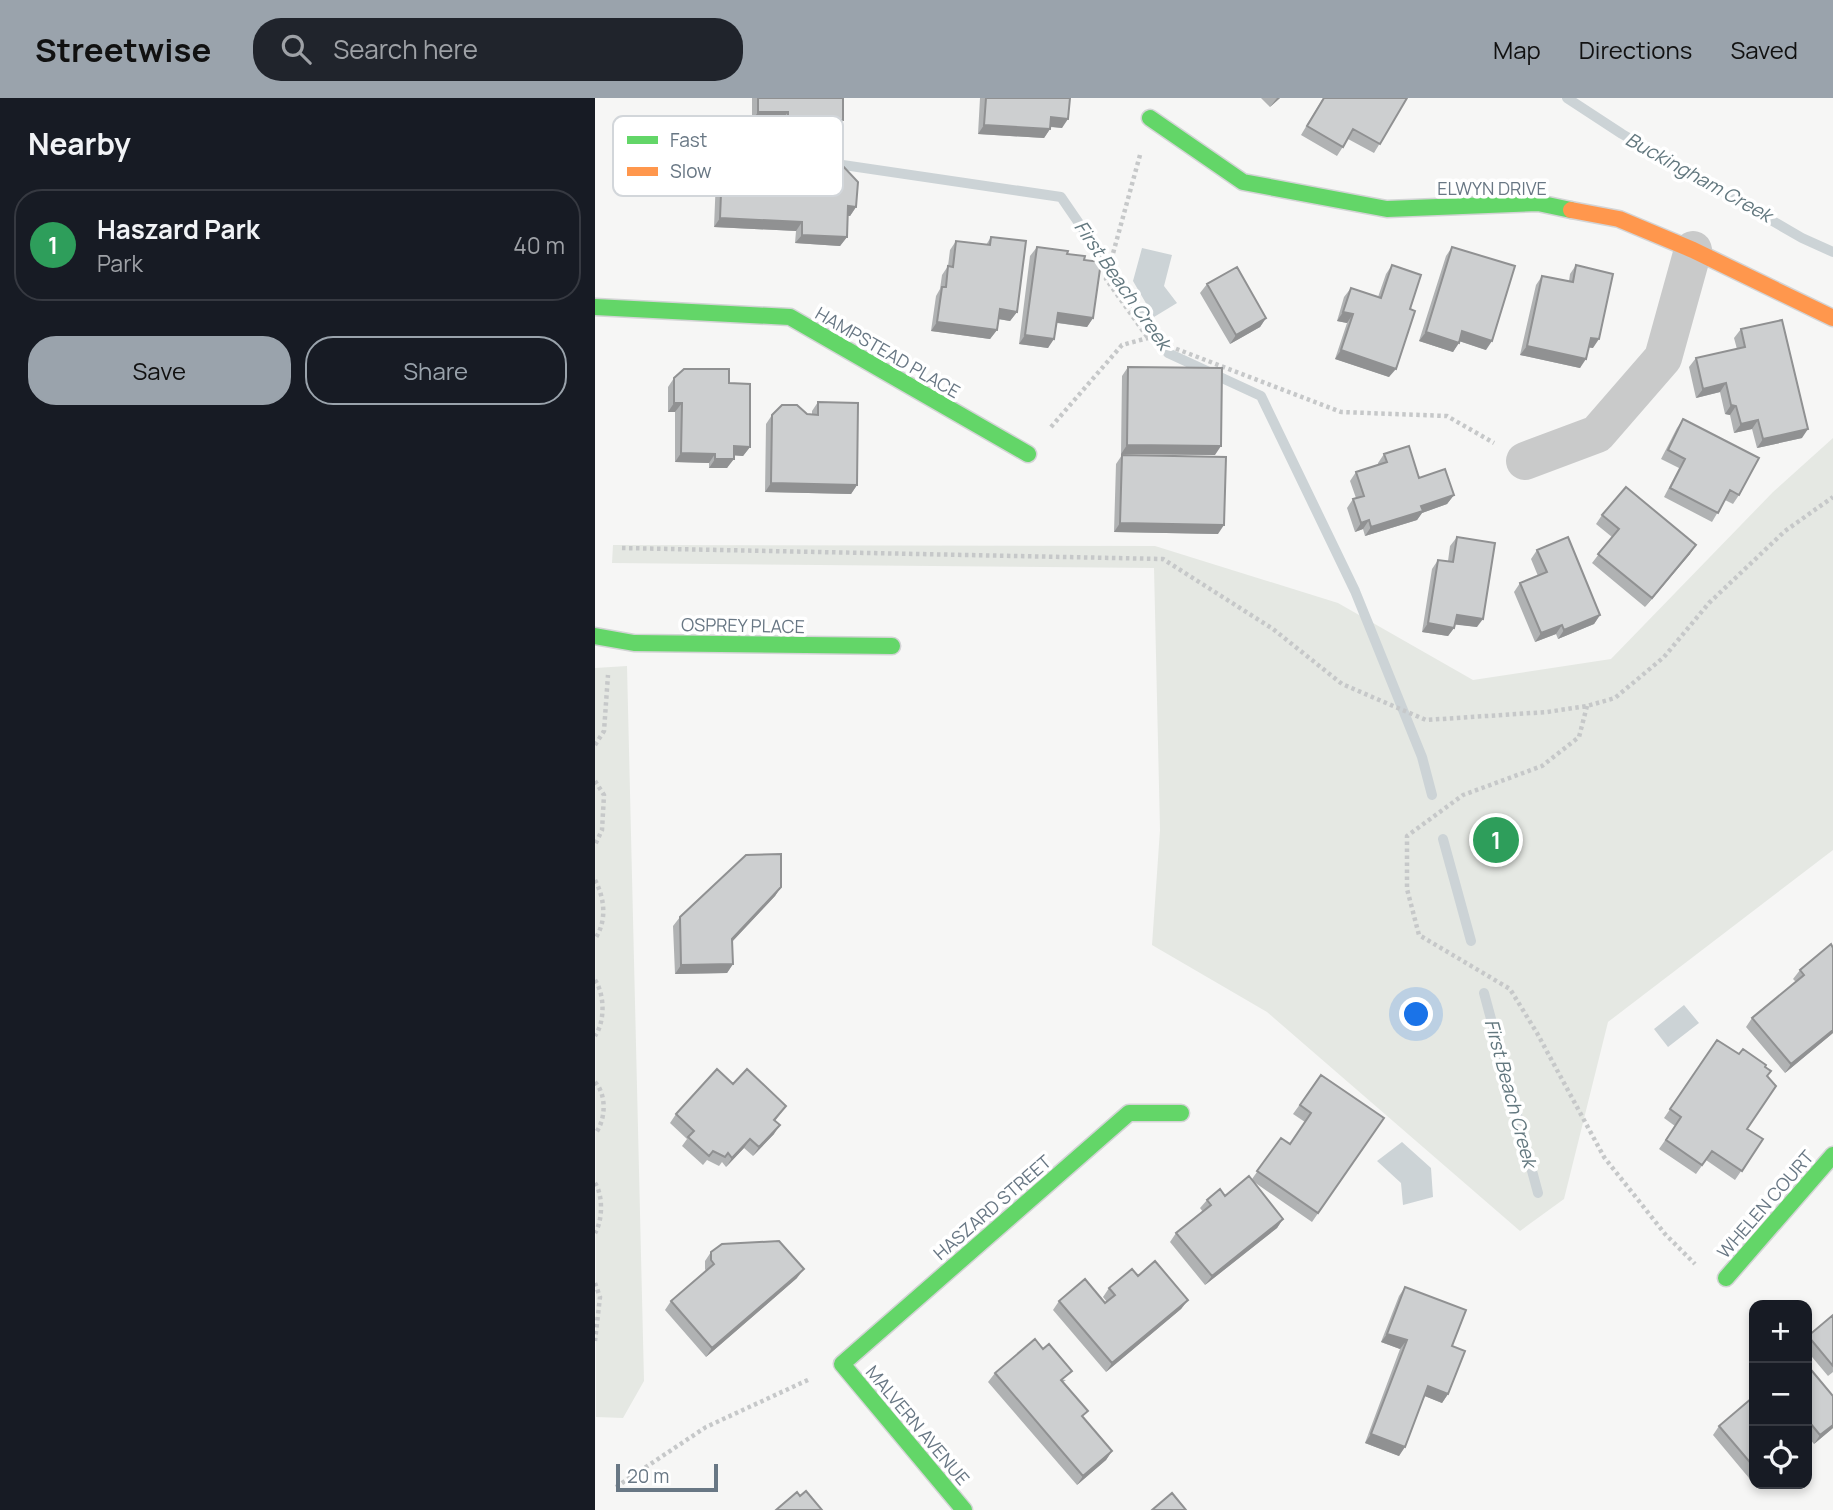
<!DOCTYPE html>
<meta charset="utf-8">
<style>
body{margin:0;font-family:Manrope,sans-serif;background:#20242c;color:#f1f3f6}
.controls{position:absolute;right:21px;bottom:21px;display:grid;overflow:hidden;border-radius:14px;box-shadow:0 4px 10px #0003}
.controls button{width:63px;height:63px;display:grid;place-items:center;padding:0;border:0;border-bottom:2px solid #363941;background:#171b24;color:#f1f3f6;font:35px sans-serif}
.scale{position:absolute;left:21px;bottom:18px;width:102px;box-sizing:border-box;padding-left:7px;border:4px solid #687784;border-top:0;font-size:19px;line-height:24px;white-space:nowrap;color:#687784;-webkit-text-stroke:5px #fff;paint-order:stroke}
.you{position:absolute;left:822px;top:917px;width:24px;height:24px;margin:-18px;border:5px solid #fff;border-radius:50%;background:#1a73e8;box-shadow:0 0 0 10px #1a73e833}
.badge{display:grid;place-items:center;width:46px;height:46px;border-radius:50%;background:#9aa3ac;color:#fff;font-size:23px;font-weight:700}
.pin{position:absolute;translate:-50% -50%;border:4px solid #fff;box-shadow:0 2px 7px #0006}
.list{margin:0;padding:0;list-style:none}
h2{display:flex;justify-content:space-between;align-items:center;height:91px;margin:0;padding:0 28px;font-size:30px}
h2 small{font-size:23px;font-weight:400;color:#9ea1a6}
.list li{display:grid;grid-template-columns:46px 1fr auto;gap:21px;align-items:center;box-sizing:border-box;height:112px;margin:0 14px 14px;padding:0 14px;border:2px solid #363941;border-radius:28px}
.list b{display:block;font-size:26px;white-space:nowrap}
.list p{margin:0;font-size:23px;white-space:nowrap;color:#9ea1a6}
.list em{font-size:23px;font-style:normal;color:#9ea1a6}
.actions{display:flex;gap:14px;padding:21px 28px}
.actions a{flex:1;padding:16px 0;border:2px solid #9aa3ac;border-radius:28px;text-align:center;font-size:24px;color:#9aa3ac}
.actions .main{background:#9aa3ac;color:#111}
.icon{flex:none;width:38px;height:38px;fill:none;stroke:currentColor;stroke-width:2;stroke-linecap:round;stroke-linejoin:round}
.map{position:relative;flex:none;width:1238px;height:1412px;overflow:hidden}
header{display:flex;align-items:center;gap:42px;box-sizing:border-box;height:98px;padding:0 35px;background:#9aa3ac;color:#111}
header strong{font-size:33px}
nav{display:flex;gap:38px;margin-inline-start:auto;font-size:24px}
.search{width:490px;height:63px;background:#20242c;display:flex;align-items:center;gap:18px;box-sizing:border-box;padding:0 24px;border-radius:28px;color:#9ea1a6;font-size:26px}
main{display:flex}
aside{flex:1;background:#171b24}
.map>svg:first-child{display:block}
</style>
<header>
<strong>Streetwise</strong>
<div class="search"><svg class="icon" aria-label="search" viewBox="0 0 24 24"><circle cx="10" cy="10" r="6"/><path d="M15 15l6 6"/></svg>Search here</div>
<nav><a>Map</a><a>Directions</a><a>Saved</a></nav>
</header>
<main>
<aside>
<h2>Nearby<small></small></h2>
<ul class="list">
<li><span class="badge" style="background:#2e9e5b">1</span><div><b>Haszard Park</b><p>Park</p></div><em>40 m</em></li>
</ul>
<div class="actions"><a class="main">Save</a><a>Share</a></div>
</aside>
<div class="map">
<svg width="1238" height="1412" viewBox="0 0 1238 1412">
<rect width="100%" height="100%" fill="#f6f6f5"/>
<path fill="#e5e8e3" d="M1238,340v412l-225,172 -44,177 -44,32 -253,-219 -115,-67 8,-115 -6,-262 -542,-5 1,-18 542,1 183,57 135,77 138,-21 162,-167z
M32,568l17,715 -21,37 -27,-1 -1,-749z"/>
<path fill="#ccd3d6" d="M547,150l30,7 -8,31 13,17 -23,14 -21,-36z
M1089,907l15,18 -31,24 -14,-18z
M807,1044l29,26 2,29 -30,8 -2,-22 -24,-22z"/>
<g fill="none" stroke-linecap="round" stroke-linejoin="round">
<path stroke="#ccd3d6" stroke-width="10" d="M972,0l55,36 180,104 31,14
M44,37l422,62 107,156 93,43 94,195 67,166 10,38
M848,741l28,102
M889,895l54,200"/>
<g stroke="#d3d4d5" stroke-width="19">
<path id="fast" d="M555,20l93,64 144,27 151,-6 33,7
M0,209l195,10 238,137
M0,538l39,7 258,3
M1131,1180l107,-123
M369,1412l-122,-146 287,-251h52"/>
</g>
<g stroke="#d3d4d5" stroke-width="19">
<path id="slow" d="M976,112l48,9 74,31 140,68"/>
</g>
<path stroke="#c6c8c9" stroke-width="4.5" stroke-dasharray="3.5 3.5" stroke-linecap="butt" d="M545,57l-34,124 42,59 193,74 106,4 47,27
M456,329l71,-82 26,-7
M27,450l541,11 110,70 69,55 84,36 121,-8 40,-6 28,-8 49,-41 45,-54 76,-72 48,-34
M992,608l-8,31 -37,29 -79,29 -56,41v53l12,46 91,54 27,44 67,124 61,77 30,30
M0,647l9,-14 4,-56
M0,683l9,14 -2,35 -7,15
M0,782c10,19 12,41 0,59
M0,882c10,15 10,42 0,56
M0,984c12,13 11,38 0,52
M0,1085c8,12 8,37 0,50
M0,1185l5,14 -5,44
M21,1389l90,-60 104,-48"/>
<path stroke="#c9caca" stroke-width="38" d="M930,363l72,-27 66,-76 30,-108"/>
<use href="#fast" stroke="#63d668" stroke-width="16"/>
<use href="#slow" stroke="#ff974d" stroke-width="16"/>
</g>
<path fill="#b0b2b3" d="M157,0h91v22l-6,9h-56v-8h-29z
M385,0h90l-8,30 -12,-1v2l-6,9 -66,-4z
M666,0h19l-10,9z
M728,0h84l-33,55 -26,-14 -11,17 -36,-21z
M127,71l134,38 -6,9h-2l-1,21 -7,9 -45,-3 1,-12 -82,-4 2,-49z
M396,139l26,75 -7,9 -12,-2 -1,11 -7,9 -59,-8 5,-35 4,-7 2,-14 6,-9 2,-16 6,-9 30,4z
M442,149l30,7 17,6 9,58 -6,9 -30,-4 -9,25 -29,-4 11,-88z
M857,149l34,103 -27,-9 -6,11 -34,-11 27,-85z
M797,167l18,44 -21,68 -54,-18 12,-36 -10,-2 7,-24 7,-9 27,9 8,-23z
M981,167l17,83 -4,-1 -9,21 -60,-13 16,-70 6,-9 27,5 1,-7z
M612,186l59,34 -6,9 -30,17 -30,-51z
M1146,231l61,109 -45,10 -5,-19 -18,4 -4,-18 -5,-1 -5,-22 -24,6 -7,-31 7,-9 41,-9 -3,-11z
M533,269l87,88 -94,-1 1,-78z
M79,280l55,5 21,64 -7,9 -9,-1 -7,13h-18v-5l-34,-1v-50h-7v-25z
M223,304l39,83 -6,9 -86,-2 1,-68 6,-9 40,-1v-3z
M1088,321l56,76 -6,9 -8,-4 -13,22 -48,-25 15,-29 -18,-9 16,-31z
M789,356l35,24 35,17 -7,9 -25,9 -5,7 -52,16 -2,-7 -8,3 -8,-24 6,-9 3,-1 -6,-17 6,-9 22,-7v-2z
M527,357l96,79 -104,-2 2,-68z
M1007,417l88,39 -45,53 -53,-44 20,-26 -16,-13z
M862,439l20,90 -22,-3 -1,4 -6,8 -26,-4 10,-63 6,-9 10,1 2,-15z
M942,452l63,65 -6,9 -36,15 -2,-5 -21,8 -21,-50 6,-9 18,-7 -7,-17z
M186,789l-6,9 -43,46 1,22 -6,9 -52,1 -2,-48 7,-9z
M1238,850v85l-48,40 -39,-46 6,-9 44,-36 -3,-3 7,-9z
M1122,942l22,14 26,13 2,9 -20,53 16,10 -28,41 -29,-20 -10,14 -37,-25 16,-23 -11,-8z
M726,977l63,43 -72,104 -58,-40 29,37 -6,9 -72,57 -35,-43 6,-9 27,-21 -3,-4 7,-8 18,-4 27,-17 29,-41 9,6 15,-22 -12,-8z
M191,1008l-11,15 -1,13 -21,22 -9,-8 -18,19 -4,-5 -3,4 -12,-6 -4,5 -21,-19 5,-7 -17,-16 6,-9z
M116,1154l86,26 -91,79 -41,-47 6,-9 35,-30 -1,-2v-8z
M543,1178l50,24 -7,9 -75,63 -53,-62 6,-9 46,2 2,-1 -4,-5 6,-9z
M810,1189l47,59 -4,48 -6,9 -17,-7 -26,60 -34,-13 35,-94 -19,-7 18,-46z
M1238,1217v57l-5,4 -21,-25v-13z
M1212,1267l26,63 -19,16 -7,-8z
M400,1275l71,7 -3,2 20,35 29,34 -6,9 -29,25 -89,-103z
M1159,1303v83l-41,-49 6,-9z"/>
<path fill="#909192" d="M682,0h3l-10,9z
M163,14h30l-7,9h-29z
M456,19l17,2 -6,9 -17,-2z
M193,22h55l-6,9h-56z
M389,27l66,4 -6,9 -66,-4z
M253,108l8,1 -6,9 -8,-1z
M125,120l82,4 -6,9 -82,-4z
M207,137l45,2 -7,9 -45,-3z
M405,211l17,3 -7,9 -17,-3z
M748,214l10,2 -6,9 -10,-2z
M463,215l35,5 -6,9 -35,-5z
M671,220l-6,9 -30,17 6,-9z
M342,224l60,8 -7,9 -59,-8z
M867,233l30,10 -6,9 -30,-10z
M831,234l33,11 -6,9 -34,-11z
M430,237l29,4 -6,9 -29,-4z
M996,240l8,1 -6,9 -8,-1z
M932,248l59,13 -6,9 -60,-13z
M746,252l55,19 -7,8 -54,-18z
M1131,285l-6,9 -24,6 7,-9z
M79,305h8l-7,9h-7z
M1136,307l5,1 -6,9 -5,-1z
M1163,322l-6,9 -18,4 7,-9z
M1213,331l-6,9 -45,10 6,-9z
M532,347l94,1 -6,9 -94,-1z
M139,348l16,1 -7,9 -15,-1z
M86,355l34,1 -6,9 -34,-1z
M120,361h19l-7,9h-18z
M176,385l86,2 -6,9 -86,-2z
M859,397l-7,9 -25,9 -5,7 -52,16 6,-9 50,-21z
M774,422l-6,9 -8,3 6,-9z
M525,425l104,2 -6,9 -104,-2z
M1101,447l-6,9 -45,53 7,-9z
M862,517l26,4 -6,8 -27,-3z
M1005,517l-6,9 -36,15 6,-9z
M833,525l26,5 -6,8 -26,-4z
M967,527l-6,9 -21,8 6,-9z
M186,789l-6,9 -49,52 6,-9z
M138,866l-6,9 -52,1 6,-9z
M1238,932v3l-48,40 6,-9z
M185,1027l-6,9 -21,22 6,-9z
M155,1041l-6,9 -18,19 6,-9z
M688,1121l-6,9 -72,57 7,-9z
M209,1171l-7,9 -91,79 6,-9z
M593,1202l-7,9 -75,63 6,-9z
M792,1236l20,6 -7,9 -19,-7z
M833,1288l20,8 -6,9 -20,-8z
M1238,1327v3l-19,16 6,-9z
M776,1336l34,13 -6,9 -34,-13z
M517,1353l-6,9 -29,25 6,-9z"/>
<path fill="#cdcfd0" stroke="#909192" stroke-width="2" d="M163,0h85v22h-55v-8h-30z
M391,0h84l-2,21 -17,-2 -1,12 -66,-4z
M729,0h83l-27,46 -27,-15 -10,18 -36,-21z
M140,61l106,5 17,18 -2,25 -8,-1 -1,31 -45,-2v-13l-82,-4 2,-49z
M396,139l35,4 -9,71 -17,-3 -3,21 -60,-8 5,-35h4l2,-21 5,1 3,-26 34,4z
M442,149l31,4 -1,3 18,2 -1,4 17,2 -8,56 -35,-5 -4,26 -29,-4z
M857,149l63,19 -23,75 -30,-10 -3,12 -33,-11z
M797,167l29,10 -11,34 5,2 -19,58 -55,-19 12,-36 -10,-2 8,-24 30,10z
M981,167l37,9 -14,65 -8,-1 -5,21 -59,-13 15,-70 31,6z
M642,169l29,51 -30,17 -29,-51z
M1187,222l26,109 -45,10 -5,-19 -17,4 -5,-18 -5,-1 -5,-22 -23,6 -7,-31 49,-11 -4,-18z
M533,269l94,1 -1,78 -94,-1z
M89,271h45v14l21,1v63l-16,-1v13h-19v-5l-34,-1 1,-50h-8v-25z
M223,304l40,1 -1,82 -86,-2 1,-68 10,-10h15l10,9 11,1z
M1088,321l76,39 -20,37 -9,-5 -12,23 -48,-25 15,-29 -17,-9z
M814,348l10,32 26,-9 9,26 -33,11 2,5 -52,16 -2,-7 -8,3 -8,-24 11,-3 -8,-24 31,-10 -3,-8z
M527,357l104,2 -2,68 -104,-2z
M1031,389l70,58 -44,53 -54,-44 21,-25 -17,-14z
M862,439l38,6 -12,76 -26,-4 -3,13 -26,-5 10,-63 15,2z
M973,439l32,78 -36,15 -2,-5 -21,8 -21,-50 27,-11 -10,-22z
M186,756v33l-49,52 1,25 -52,1 -1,-48 66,-62z
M1236,846l2,4v82l-42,34 -39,-46 52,-43 -4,-5z
M1122,942l22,14 4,-5 23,16 -1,2 6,4 -4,5 9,10 -29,43 16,10 -21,32 -30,-20 -10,14 -36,-25 15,-23 -11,-8z
M122,971l16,15 14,-15 39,37 -12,14 6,5 -21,22 -9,-8 -18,19 -4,-5 -3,4 -12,-6 -4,5 -21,-19 6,-6 -18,-17z
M726,977l63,43 -66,95 -61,-42 24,-33 9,6 21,-31 -11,-8z
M654,1078l34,43 -71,57 -36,-43 35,-28 -4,-5 13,-11 5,7z
M184,1143l25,28 -92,79 -41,-47 43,-37 -3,-4v-8l11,-8z
M560,1163l33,39 -76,63 -53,-62 26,-22 20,24 10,-8 -6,-7 23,-19 6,7z
M810,1189l61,23 -14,36 13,5 -17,43 -20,-8 -23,61 -34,-13 36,-94 -20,-6z
M1238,1217v51l-25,-30z
M440,1241l8,10 6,-5 23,27 -11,9 27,31 -6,5 30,35 -29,25 -88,-103z
M1212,1267l26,31v29l-13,10 -9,-11 -4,4z
M1157,1300l2,3v66l-35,-41z
M211,1393l16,19h-46l21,-18 3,4z
M577,1395l14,17h-34z"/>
<g text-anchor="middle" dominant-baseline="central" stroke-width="7" stroke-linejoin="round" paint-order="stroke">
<g font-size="18" fill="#687784" stroke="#fff">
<text x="897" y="90">ELWYN DRIVE</text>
<text transform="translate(293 254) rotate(30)">HAMPSTEAD PLACE</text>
<text transform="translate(148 527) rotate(1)">OSPREY PLACE</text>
<text transform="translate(1170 1106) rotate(-49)">WHELEN COURT</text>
<text transform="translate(397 1109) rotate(-41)">HASZARD STREET</text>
<text transform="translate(323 1327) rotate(50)">MALVERN AVENUE</text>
</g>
<g font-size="19" font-style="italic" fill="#63787f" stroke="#fff">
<text transform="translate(1104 79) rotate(29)">Buckingham Creek</text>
<text transform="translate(528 187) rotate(55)">First Beach Creek</text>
<text transform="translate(916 995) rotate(75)">First Beach Creek</text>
</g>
</g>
<rect x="18" y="18" width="230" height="80" rx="10" fill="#fff" stroke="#d2d6da" stroke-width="2"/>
<rect x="32" y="38" width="31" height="8" fill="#63d668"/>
<rect x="32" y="69" width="31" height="9" fill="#ff974d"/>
<g font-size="19" fill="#687784">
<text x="75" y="49">Fast</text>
<text x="75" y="80">Slow</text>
</g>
</svg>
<div class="controls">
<button>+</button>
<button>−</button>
<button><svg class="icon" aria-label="locate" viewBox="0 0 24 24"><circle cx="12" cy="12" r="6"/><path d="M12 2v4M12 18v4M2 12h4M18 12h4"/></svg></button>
</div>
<div class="scale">20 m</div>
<div class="you"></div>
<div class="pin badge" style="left:901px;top:742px;background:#2e9e5b">1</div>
</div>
</main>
